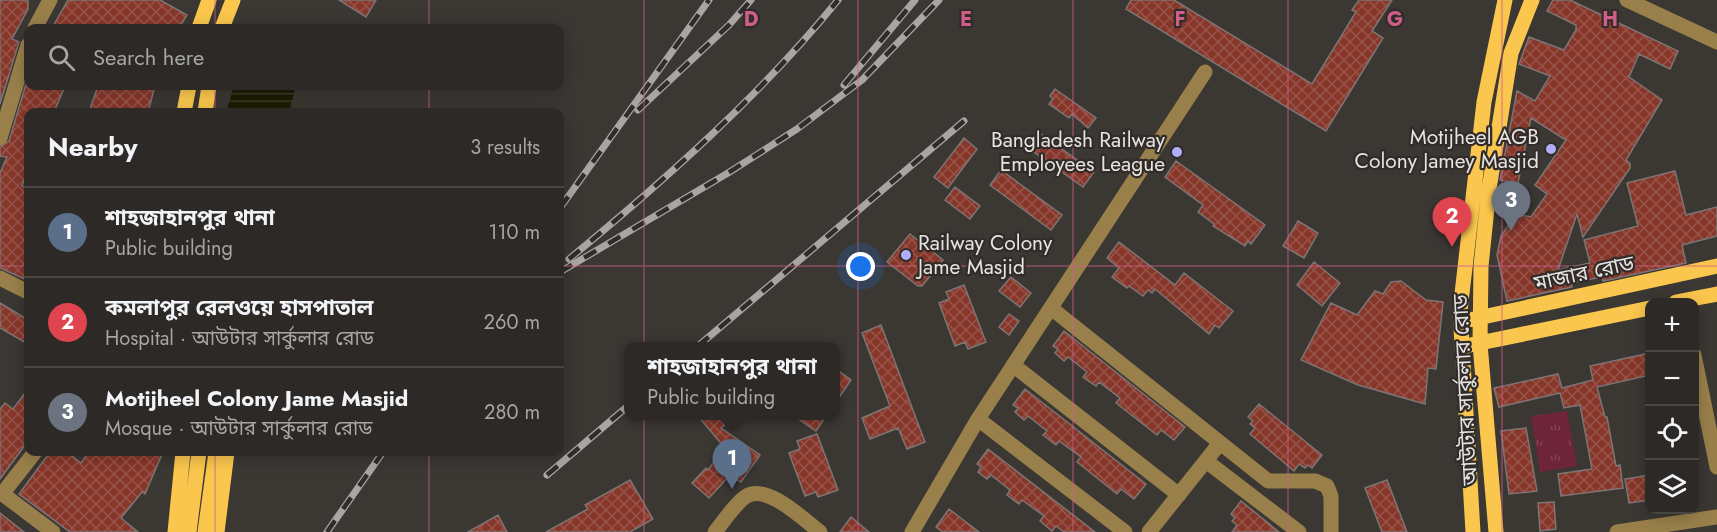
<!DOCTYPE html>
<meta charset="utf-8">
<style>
body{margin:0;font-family:Jost,"Noto Sans Bengali",sans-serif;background:#34312e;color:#f1f3f6}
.controls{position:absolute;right:18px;bottom:18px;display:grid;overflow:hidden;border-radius:12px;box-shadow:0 3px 15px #0003}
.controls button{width:54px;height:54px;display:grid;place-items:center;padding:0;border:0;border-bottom:2px solid #484543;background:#2c2926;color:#f1f3f6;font:30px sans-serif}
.you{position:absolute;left:861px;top:267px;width:21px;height:21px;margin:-15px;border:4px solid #fff;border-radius:50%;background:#1a73e8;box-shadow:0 0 0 9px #1a73e833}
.badge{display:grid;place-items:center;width:39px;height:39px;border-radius:50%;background:#d6ab8b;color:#fff;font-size:20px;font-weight:700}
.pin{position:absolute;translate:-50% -50px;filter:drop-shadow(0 2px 3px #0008)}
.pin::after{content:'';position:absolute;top:32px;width:21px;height:18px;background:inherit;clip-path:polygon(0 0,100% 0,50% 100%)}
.popup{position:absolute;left:624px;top:342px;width:216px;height:78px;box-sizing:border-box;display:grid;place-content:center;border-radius:12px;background:#2c2926;filter:drop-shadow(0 2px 4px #0005);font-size:20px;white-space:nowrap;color:#a6a6a7}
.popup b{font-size:22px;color:#f1f3f6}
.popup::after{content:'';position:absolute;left:50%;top:100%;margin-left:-12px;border:12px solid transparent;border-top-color:#2c2926}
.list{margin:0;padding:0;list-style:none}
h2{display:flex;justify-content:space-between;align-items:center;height:78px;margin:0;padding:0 24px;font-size:26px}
h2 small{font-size:20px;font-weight:400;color:#a6a6a7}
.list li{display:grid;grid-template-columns:39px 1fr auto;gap:18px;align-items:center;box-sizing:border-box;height:90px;padding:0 24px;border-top:2px solid #484543}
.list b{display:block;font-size:22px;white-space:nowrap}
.list p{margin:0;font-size:20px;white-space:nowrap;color:#a6a6a7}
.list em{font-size:20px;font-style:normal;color:#a6a6a7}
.icon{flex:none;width:33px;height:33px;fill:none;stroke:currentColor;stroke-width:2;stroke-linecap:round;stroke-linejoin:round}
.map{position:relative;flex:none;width:1717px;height:532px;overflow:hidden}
.search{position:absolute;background:#2c2926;box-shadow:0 3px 15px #0003;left:24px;top:24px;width:540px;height:66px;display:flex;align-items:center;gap:15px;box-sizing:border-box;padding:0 21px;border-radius:12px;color:#a6a6a7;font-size:22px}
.panel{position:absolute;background:#2c2926;box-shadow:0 3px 15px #0003;left:24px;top:108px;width:540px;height:348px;border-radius:12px}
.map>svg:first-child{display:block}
</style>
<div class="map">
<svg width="1717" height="532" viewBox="0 0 1717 532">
<defs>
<pattern id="grass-tufts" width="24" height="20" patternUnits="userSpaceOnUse" patternTransform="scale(1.5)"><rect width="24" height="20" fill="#6e243b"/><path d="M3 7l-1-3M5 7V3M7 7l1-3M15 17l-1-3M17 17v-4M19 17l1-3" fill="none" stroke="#834457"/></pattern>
<pattern id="water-rules" width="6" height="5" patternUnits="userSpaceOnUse" patternTransform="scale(1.5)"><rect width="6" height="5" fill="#1b1c02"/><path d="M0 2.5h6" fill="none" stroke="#3c3d27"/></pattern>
<pattern id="building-cross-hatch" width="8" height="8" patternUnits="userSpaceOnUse" patternTransform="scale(1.5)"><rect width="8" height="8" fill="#87372a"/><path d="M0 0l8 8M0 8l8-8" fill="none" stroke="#985449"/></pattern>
</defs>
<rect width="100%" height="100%" fill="#3b3733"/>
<path fill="url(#grass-tufts)" d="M1567,411l10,55 -37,6 -9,-56z"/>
<path fill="url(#water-rules)" d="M234,86h62l-7,26h-63z"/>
<path fill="url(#building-cross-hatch)" stroke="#7d7574" stroke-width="1.5" d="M0,0h28v9l-16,30 7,3 -19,62z
M68,0h92l27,15 -8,13h-127z
M339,0h37l-10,17z
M1131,0h43l138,84 44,-72 -4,-2 7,-10h33l-20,31 11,7 -57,93 -200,-122z
M1553,0h17l108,51 -8,18 -31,-15 -10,23 33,23 -36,60 4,3v5l-47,69 -6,-23 -19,56 32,-7 -6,-23 54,-14 -11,-43 48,-12 11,44 31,-8v29l-35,9 4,18 -83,18 -1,-4 -31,6 1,4 -65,14 -10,-46 4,-19 15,-22 15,3 16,-23 -12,-9 31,-45 -35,-22 -13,65 -18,-3 17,-89 18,10 15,-25 -31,-12 10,-27 35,13 12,-20v-5l-29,-14z
M28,77v9h37l-11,26h-26v59l-6,15 6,3 -1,91 -27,-12v-95l7,-16 -7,-1v-9l9,-6z
M98,86h57l-7,26h-59z
M1055,89l41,29 -8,10 -16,-14 -3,4 -20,-14 4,-5 -3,-3z
M1038,132l56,40 -11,15 -56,-40z
M964,138l13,11 -29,39 -14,-11z
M1176,161l89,64 -14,19 -3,-3 -3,5 -32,-20 1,-2 -16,-12 5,-7 -38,-28z
M1001,170l61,45 -11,15 -61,-45z
M955,187l25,19 -10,13 -25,-19z
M1298,221l20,12 -14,25 -21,-12z
M910,234l33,26 -21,26h-4l-31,-24z
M1119,242l56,43 9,-12 49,38 -14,17 -4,-3 -6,9 -54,-45 -3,4 -4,-3 -5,6 -14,-10 -2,2 -15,-11 7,-9 -12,-10z
M1314,262l26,21 -18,23 -25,-21z
M1011,277l20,16 -11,14 -21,-16z
M1401,281l25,19 17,2 -7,67 -8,-1 -3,36 -67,-19 -57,-25 30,-57 26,12 18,-24 8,3 8,-12z
M964,285l22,57 -18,7 -3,-7 -10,4 -16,-43 10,-4 -3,-7z
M0,303l28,17v24l-28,-16z
M1009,314l10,7 -10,14 -10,-8z
M881,325l44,117 -18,7 -9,-21 -28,11 -8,-21 28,-12 -28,-73z
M1064,331l121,96 -11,13 -13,-10 -4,5 -41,-32 4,-5 -21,-16 -3,4 -13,-9 4,-5 -19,-15 -4,4 -9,-8 3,-4 -5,-3z
M1650,353v22l-53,12 8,30h2l9,49 4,-1 3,23 -62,8 -3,-22 34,-5 -12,-64 -16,3 -4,-15 -61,14 -5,-19 64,-14 4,14 31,-8 -3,-14z
M836,369l15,11 -15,22z
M28,389v52l-28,38v-70l5,-6 8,6z
M1025,389l121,95 -12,15 -13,-10 -4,5 -40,-32 4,-5 -22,-16 -3,4 -13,-10 4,-4 -19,-15 -4,4 -9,-8 3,-4 -5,-3z
M1259,404l63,51 -10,13 -4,-3 -3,3 -6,-4 -5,7 -44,-37 5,-6 -5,-4 3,-3 -5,-4z
M698,416l10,3 4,-3h23l-14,12 39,27 -19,27 -11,-7 -21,23 -17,-15 14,-15 2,2 16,-23z
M794,416h32l-10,15z
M1526,428l11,63 -28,3 -8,-63z
M817,434l21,56 -20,7 -2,-5 -11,4 -16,-43 11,-4 -3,-8z
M988,449l107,83h-31l-8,-6 -4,5 -12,-10 4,-5 -22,-16 -3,4 -12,-9 3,-5 -19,-15 -4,4 -9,-7 3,-5 -4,-3z
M50,452h17l14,11 8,-11h74l-18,42 -3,-2 -21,26 17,14h-68l-51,-38z
M1650,475v25l-21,3 -4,-24z
M630,480l23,39 -23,13h-84l42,-23 -3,-4z
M1387,480l20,52h-25l-17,-44z
M1241,501l38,31h-47l5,-7 -5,-4 3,-3 -4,-4z
M1554,502l2,27 -16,2 -2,-28z
M949,509l30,23h-36l-7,-5z
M0,513l24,19h-24z
M498,515l9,17h-39z
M851,517l18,15h-29z"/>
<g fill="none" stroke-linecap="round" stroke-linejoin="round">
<path stroke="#99804b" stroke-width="15" d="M1627,0l90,42
M35,28l15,-28
M0,138l28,-93
M0,278l28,14
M1051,308l217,173h47l12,5 4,10v36
M1694,355l23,112
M1013,365l166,130
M978,419l147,113
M1206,461l93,71
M0,492l53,40
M2,494l33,-42
M715,532c9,-11 19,-27 30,-35 21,-15 59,23 75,35
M912,532l66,-113 227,-347
M1149,532l71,-89
M1617,532l100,-15"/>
<path stroke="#fac64d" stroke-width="15" d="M199,28l10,-28
M222,28l11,-28
M184,112l5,-26
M205,112l4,-26
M1676,302l41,-8
M1469,320l248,-54
M1470,345l180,-37
M175,532l8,-80
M189,532l10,-80
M205,532l11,-80
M217,532l10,-80
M1473,532l-13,-221 24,-209 21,-102
M1496,532l-16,-188 1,-78 8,-77 22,-136 21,-53"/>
<g stroke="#a9a5a3" stroke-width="7">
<path id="rail" d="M844,85l71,-85
M638,110l91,-85 22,-25
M560,208l149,-208
M569,259c95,-78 192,-164 269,-259
M560,272l168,-99 69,-44 65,-49 77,-80
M698,346l266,-225
M547,475l81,-69
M327,532l56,-80"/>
</g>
<use href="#rail" stroke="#312c29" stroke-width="4.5" stroke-dasharray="14" stroke-linecap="butt"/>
</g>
<path fill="none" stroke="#cf5f8a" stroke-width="1.5" stroke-opacity="0.55" d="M215,0v28M429,0v28M644,0v532M858,0v532M1073,0v532M1288,0v532M1502,0v532M215,86v26M429,86v26M0,266h28M560,266h1157M215,452v80M429,452v80"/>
<g fill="#b0aefa" stroke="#312c29" stroke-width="2">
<circle cx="1551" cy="149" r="6"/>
<circle cx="1177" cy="152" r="6"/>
<circle cx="906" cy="255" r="6"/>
</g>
<g text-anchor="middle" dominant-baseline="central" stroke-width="4.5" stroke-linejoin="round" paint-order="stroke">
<g font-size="21" fill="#e6e3e1" stroke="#312c29" text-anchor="end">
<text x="1539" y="137">Motijheel AGB<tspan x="1539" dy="24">Colony Jamey Masjid</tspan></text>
<text x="1165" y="140">Bangladesh Railway<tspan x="1165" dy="24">Employees League</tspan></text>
<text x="918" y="243" text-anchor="start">Railway Colony<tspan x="918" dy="24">Jame Masjid</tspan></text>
</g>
<g font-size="21" fill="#e6e3e1" stroke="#312c29">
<text transform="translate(1584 273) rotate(-12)">মাজার রোড</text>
<text transform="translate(1465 390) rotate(-93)">আউটার সার্কুলার রোড</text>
</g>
</g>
<g font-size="20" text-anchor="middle" font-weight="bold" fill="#cf5f8a" stroke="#312c29" stroke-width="4.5" stroke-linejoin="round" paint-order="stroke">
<text x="751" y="26">D</text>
<text x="966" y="26">E</text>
<text x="1180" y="26">F</text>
<text x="1395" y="26">G</text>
<text x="1610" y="26">H</text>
</g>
</svg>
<div class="controls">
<button>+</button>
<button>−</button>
<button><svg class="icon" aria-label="locate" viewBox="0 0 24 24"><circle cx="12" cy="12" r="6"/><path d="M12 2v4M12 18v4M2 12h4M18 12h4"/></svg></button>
<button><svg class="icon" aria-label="layers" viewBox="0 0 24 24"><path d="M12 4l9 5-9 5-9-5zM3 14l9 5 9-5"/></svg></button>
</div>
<div class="you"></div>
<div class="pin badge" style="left:732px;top:489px;background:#5c6f8a">1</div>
<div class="popup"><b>শাহজাহানপুর থানা</b>Public building</div>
<div class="pin badge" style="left:1452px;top:247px;background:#e0444e">2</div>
<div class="pin badge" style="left:1511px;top:231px;background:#6b7280">3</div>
<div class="search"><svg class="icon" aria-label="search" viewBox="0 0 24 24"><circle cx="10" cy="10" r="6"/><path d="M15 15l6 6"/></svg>Search here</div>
<section class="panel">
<h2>Nearby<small>3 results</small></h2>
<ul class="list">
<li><span class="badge" style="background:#5c6f8a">1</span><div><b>শাহজাহানপুর থানা</b><p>Public building</p></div><em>110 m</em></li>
<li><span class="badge" style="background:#e0444e">2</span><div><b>কমলাপুর রেলওয়ে হাসপাতাল</b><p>Hospital · আউটার সার্কুলার রোড</p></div><em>260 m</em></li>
<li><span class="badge" style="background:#6b7280">3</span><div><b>Motijheel Colony Jame Masjid</b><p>Mosque · আউটার সার্কুলার রোড</p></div><em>280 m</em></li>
</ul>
</section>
</div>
